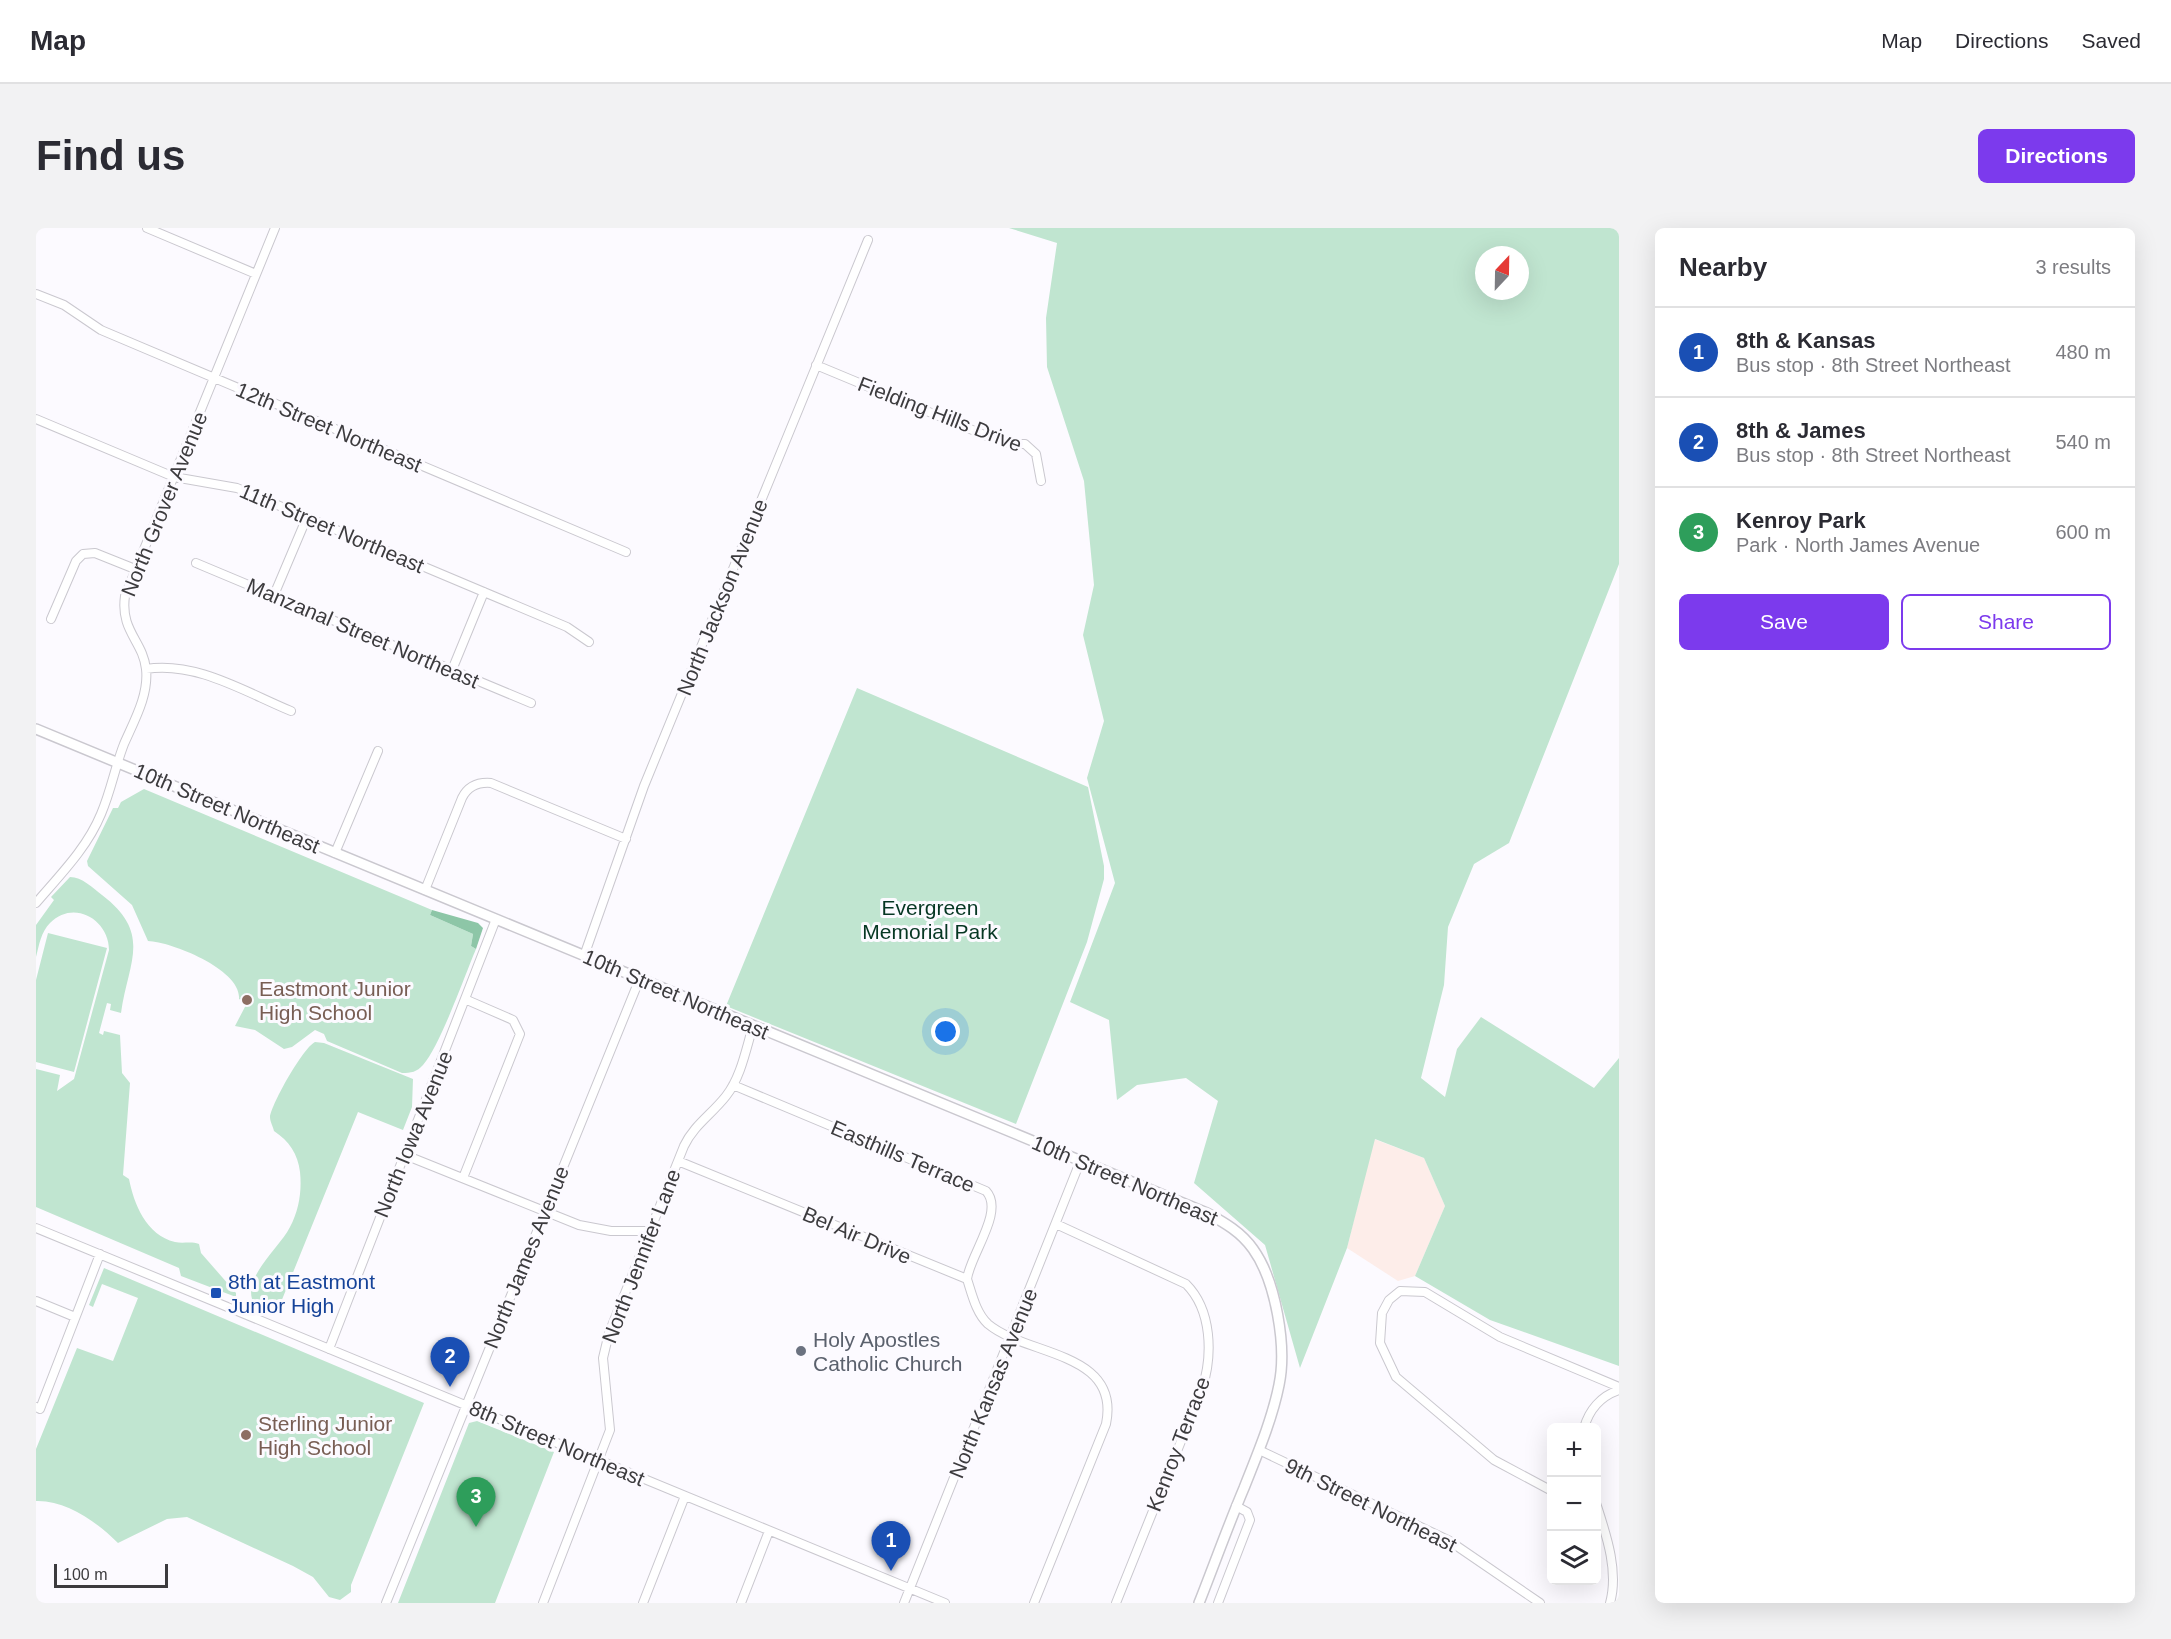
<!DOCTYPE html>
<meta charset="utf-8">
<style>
body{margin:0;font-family:Helvetica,sans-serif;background:#f2f2f3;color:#2b2b33}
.controls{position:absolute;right:18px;bottom:18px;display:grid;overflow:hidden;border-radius:9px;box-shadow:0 6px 24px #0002}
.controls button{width:54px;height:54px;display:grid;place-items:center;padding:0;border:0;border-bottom:2px solid #e1e1e2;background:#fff;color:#2b2b33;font:30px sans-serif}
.compass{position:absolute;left:1439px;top:18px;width:54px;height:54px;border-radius:50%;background:#fff;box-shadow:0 6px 24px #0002;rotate:22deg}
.scale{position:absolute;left:18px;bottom:15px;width:114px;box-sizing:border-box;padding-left:6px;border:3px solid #3c3b3e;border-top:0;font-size:16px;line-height:21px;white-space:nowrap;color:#3c3b3e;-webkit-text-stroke:4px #fcfaff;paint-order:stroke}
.you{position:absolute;left:910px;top:804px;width:21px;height:21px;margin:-15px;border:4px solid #fff;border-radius:50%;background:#1a73e8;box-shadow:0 0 0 9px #1a73e833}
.badge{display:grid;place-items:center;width:39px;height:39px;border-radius:50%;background:#7c3aed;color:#fff;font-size:20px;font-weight:700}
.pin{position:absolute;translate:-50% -50px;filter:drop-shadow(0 2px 3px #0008)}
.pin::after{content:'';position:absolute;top:32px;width:21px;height:18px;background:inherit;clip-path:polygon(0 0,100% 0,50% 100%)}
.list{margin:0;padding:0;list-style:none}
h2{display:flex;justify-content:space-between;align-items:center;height:78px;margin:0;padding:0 24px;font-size:26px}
h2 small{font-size:20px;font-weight:400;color:#7c7c81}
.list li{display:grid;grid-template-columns:39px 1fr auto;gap:18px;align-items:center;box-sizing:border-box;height:90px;padding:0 24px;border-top:2px solid #e1e1e2}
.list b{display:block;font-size:22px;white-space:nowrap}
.list p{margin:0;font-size:20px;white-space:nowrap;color:#7c7c81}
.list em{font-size:20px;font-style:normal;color:#7c7c81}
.actions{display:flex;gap:12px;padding:18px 24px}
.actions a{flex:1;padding:14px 0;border:2px solid #7c3aed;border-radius:9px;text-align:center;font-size:21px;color:#7c3aed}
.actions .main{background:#7c3aed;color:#fff}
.icon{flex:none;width:33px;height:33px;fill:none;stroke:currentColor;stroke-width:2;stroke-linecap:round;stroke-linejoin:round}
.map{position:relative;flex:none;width:1583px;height:1375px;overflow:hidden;border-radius:9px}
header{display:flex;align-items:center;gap:36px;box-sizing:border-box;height:84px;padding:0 30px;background:#fff;border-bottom:2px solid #e1e1e2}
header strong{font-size:28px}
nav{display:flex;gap:33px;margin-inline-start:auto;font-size:21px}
.intro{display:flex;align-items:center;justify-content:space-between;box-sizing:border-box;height:144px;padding:0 36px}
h1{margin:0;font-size:42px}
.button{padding:15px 27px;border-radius:9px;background:#7c3aed;color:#fff;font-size:21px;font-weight:700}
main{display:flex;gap:36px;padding:0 36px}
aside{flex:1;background:#fff;border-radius:9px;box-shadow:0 6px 24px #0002}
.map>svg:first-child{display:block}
</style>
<header>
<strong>Map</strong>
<nav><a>Map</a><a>Directions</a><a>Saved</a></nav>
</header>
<div class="intro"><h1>Find us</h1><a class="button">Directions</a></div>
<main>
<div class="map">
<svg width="1583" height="1375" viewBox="0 0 1583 1375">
<rect width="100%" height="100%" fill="#fcfaff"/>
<path fill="#fdede9" d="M1338,911l50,19 21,48 -30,70 -17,5 -51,-33z"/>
<path fill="#c0e5d0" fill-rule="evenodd" d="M973,0h610v336l-110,279 -35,21 -26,63 -4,58 -23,93 24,19 12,-48 24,-32 113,71 25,-30v308l-129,-46 -75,-44 30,-70 -21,-48 -49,-19 -28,109 -47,120 -35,-123 -71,-62 24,-82 -32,-23 -49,7 -20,15 -8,-80 -39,-18 45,-119 -28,-105 17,-57 -21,-86 11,-50 -10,-104 -37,-114 -1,-49 11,-75zM1448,27h36v36h-36z
M821,460l231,99 16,79v13l-17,63 -71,182 -290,-118z
M108,561l288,121 -2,5 43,19 -2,12 5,3c-11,26 -36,97 -53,116 -6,7 -12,8 -21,8l-75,-32 -3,-7 -9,-4 -23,17 -8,2 -29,-19 -20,-4 12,-23 -8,-4c3,-29 -67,-57 -91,-58l-16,-36 -44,-39 -1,-5 26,-53h5l3,-6z
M34,649c12,0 23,11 32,18 51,39 26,67 19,118l-11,-3 1,-6 -4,-1 -8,30 4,2 1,-4 16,4 2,38 8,10 -7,92 6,4c5,25 17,56 46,63 8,2 16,-1 24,2l2,9 35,40v4l-55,-21 -2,-8 -143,-61v-138l24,6 -3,16 17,-12 35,-129c0,-30 -35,-51 -59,-27 -9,9 -11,22 -14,34v-32l18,-25 -3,-3z
M12,705l59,15 -33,124 -38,-10v-82z
M279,814l9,1 89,36 -1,28 -9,23 -45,-18 -79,195 -16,-6 -3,3 -8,-5c-7,-24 28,-52 38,-72 9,-17 12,-36 10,-55 -2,-18 -11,-31 -26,-41 -1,-5 -4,-9 -4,-14 2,-14 33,-69 45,-75z
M68,1040l320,135 -73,182v7l-11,8 -11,-3 -16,-20 -20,-11 -106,-49 -20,2 -49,24c-21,-21 -52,-43 -82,-42v-52l41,-101 36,13 25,-63 -36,-14 -9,23 -4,-2z
M441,1193l77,31 -59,151h-97l71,-180z"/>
<path fill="#8dc6a7" d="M396,682l46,13 5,5 -7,21 -5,-3 2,-12 -43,-19z"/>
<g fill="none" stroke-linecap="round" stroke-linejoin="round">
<g stroke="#cac8cf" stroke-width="10">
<path id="minor" d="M111,0l109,46
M0,66l28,11 37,25 525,222
M780,137l178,74 18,5h13l11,10 5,27
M0,191l138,58 63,11 330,139 22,15
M160,335l335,140
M238,367l33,-78
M15,391l25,-58 7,-7 12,-1 40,16
M110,441c50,-8 99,23 145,42
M416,442l32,-78
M299,625l43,-102
M389,662l37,-92c6,-12 16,-16 29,-15l135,56
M0,675c24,-28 51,-55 65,-89 10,-23 14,-47 23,-70 10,-23 25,-49 22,-75 -3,-28 -26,-38 -21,-73l150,-368
M548,728l60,-170 224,-546
M697,857l253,106c19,20 -16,64 -19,88
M369,927l174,70 32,6h37
M642,933l289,118c5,15 9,34 21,45 38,32 133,27 118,100l-72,179
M427,950l57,-144 -7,-14 -46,-20
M1020,996l130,60c26,26 27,71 16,105l-86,214
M0,1000l909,375
M0,1073l39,16
M293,1121l167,-430
M0,1179l4,2 60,-155
M1548,1200c5,-18 17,-32 35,-38
M1223,1222l189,90 92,63
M1516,1263l-58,-31 -98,-83 -16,-34 2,-30 7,-13 11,-9 25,1 75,45 119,50
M1560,1275c10,31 23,68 14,100
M350,1375l254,-625
M507,1375l67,-173 -7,-72 6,-25 75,-187c10,-21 28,-32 42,-50 15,-19 20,-47 27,-70
M607,1375l42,-107
M705,1375l28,-72
M868,1375l176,-441
M1182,1375l32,-83 -3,-8 -11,-6"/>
</g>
<g stroke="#cac8cf" stroke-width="12">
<path id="major" d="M0,501l1171,484c18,10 34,19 46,36 23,32 34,98 26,136 -7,35 -22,70 -35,103 -16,38 -30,77 -45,115"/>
</g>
<use href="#minor" stroke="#fff" stroke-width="8"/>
<use href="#major" stroke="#fff" stroke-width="9"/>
</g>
<g fill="#8d6e63" stroke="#fcfaff" stroke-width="2">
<circle cx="211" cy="772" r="6"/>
<circle cx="210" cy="1207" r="6"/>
</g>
<rect fill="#1a4fb4" stroke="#fcfaff" stroke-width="2" x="174" y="1059" width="12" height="12" rx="3"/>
<circle fill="#6b7280" stroke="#fcfaff" stroke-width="2" cx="765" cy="1123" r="6"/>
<g text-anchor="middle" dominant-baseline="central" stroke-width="6" stroke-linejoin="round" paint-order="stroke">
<g font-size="21" fill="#3c3b3e" stroke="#fcfaff">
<text transform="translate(904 186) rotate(21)">Fielding Hills Drive</text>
<text transform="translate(293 199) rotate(23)">12th Street Northeast</text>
<text transform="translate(128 276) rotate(-68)">North Grover Avenue</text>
<text transform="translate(296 300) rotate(23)">11th Street Northeast</text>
<text transform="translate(686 369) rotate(-68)">North Jackson Avenue</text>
<text transform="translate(327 405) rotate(23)">Manzanal Street Northeast</text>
<text transform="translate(191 580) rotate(23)">10th Street Northeast</text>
<text transform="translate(640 766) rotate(23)">10th Street Northeast</text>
<text transform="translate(377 906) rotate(-68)">North Iowa Avenue</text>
<text transform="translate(867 928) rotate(23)">Easthills Terrace</text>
<text transform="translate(1089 952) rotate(23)">10th Street Northeast</text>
<text transform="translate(821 1007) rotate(23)">Bel Air Drive</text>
<text transform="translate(605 1028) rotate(-69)">North Jennifer Lane</text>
<text transform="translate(490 1029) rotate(-68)">North James Avenue</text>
<text transform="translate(957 1155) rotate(-68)">North Kansas Avenue</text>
<text transform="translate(521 1215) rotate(23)">8th Street Northeast</text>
<text transform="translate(1142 1216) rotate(-69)">Kenroy Terrace</text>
<text transform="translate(1335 1277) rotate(26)">9th Street Northeast</text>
</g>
<g font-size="21" fill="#063723" stroke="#fcfaff">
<text x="894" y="679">Evergreen<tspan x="894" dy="24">Memorial Park</tspan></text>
</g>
<g font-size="21" fill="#785e54" stroke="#fcfaff" text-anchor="start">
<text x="223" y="760">Eastmont Junior<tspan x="223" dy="24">High School</tspan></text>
<text x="222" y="1195">Sterling Junior<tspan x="222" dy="24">High School</tspan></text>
</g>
<g font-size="21" fill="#164399" stroke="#fcfaff" text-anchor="start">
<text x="192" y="1053">8th at Eastmont<tspan x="192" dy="24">Junior High</tspan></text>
</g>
<g font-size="21" fill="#5b616d" stroke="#fcfaff" text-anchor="start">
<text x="777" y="1111">Holy Apostles<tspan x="777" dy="24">Catholic Church</tspan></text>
</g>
</g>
</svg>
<div class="controls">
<button>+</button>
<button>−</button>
<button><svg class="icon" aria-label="layers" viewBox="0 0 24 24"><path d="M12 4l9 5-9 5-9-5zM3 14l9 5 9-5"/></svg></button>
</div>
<svg class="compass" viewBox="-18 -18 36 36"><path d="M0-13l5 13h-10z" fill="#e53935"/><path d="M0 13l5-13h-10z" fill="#7c7c81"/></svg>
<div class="scale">100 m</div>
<div class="you"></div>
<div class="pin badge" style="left:855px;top:1343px;background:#1a4fb4">1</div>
<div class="pin badge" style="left:414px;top:1159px;background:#1a4fb4">2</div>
<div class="pin badge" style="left:440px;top:1299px;background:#2e9e5b">3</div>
</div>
<aside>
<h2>Nearby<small>3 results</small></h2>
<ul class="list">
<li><span class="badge" style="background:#1a4fb4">1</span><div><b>8th &amp; Kansas</b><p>Bus stop · 8th Street Northeast</p></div><em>480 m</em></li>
<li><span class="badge" style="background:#1a4fb4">2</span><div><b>8th &amp; James</b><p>Bus stop · 8th Street Northeast</p></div><em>540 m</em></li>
<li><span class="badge" style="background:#2e9e5b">3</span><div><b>Kenroy Park</b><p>Park · North James Avenue</p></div><em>600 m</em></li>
</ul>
<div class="actions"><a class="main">Save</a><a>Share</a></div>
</aside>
</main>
